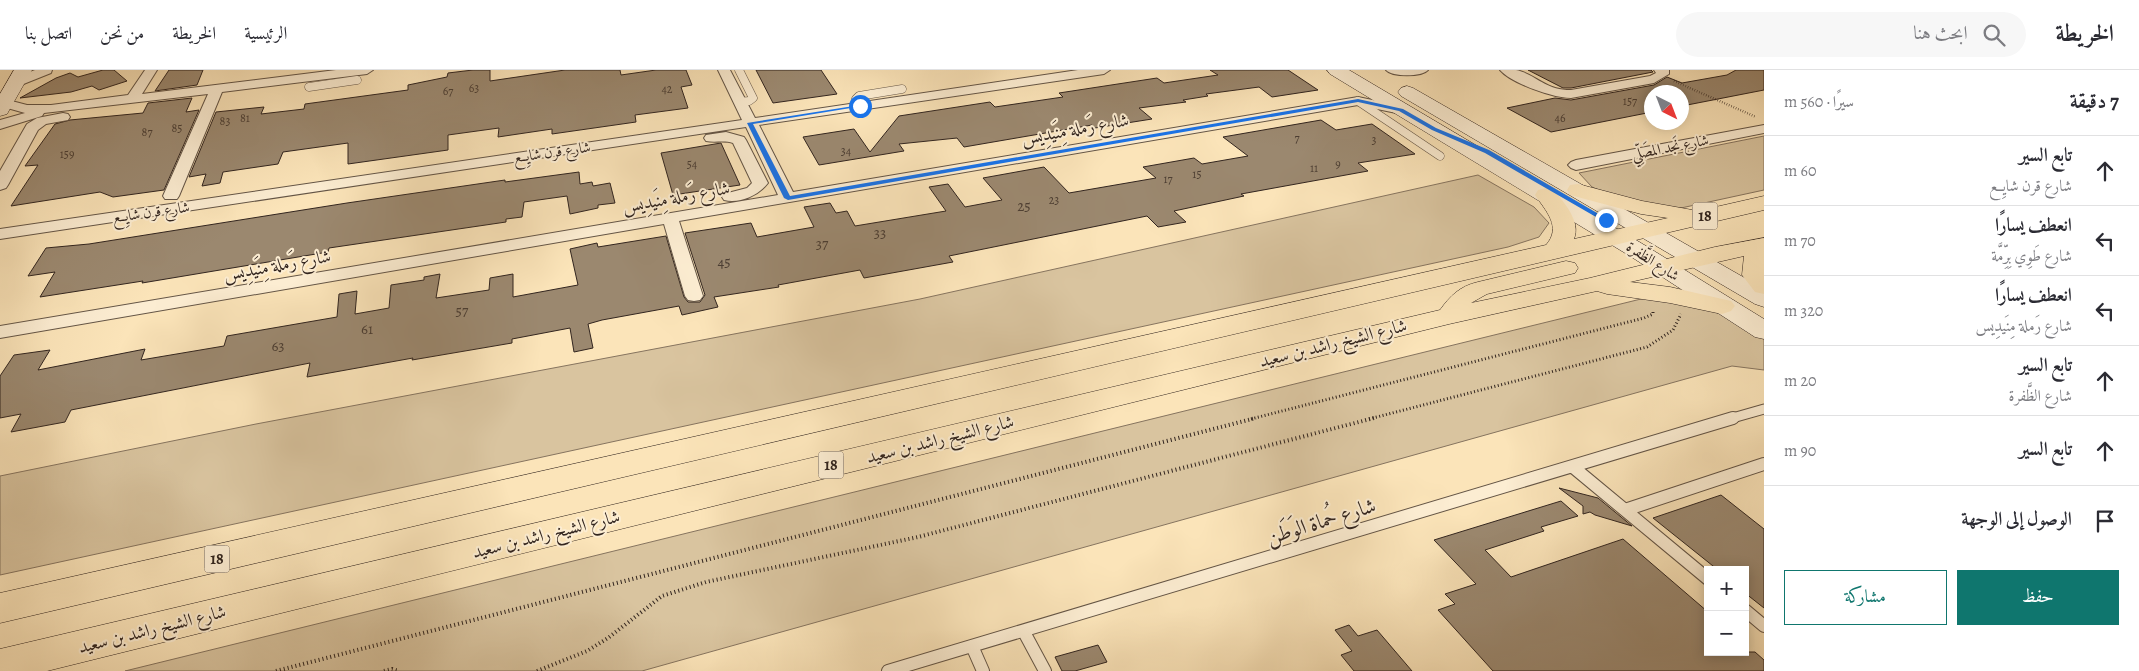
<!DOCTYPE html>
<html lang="ar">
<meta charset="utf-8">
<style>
body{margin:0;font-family:Alegreya,Amiri,serif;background:#f7f7f7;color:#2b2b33;direction:rtl}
.controls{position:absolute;right:15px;bottom:15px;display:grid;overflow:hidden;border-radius:0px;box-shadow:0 2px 12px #0003}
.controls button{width:45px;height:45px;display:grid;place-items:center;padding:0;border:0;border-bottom:1px solid #e1e1e2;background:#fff;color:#2b2b33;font:25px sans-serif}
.compass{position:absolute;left:1644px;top:15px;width:45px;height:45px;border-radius:50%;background:#fff;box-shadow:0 2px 12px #0003;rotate:138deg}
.stop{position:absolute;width:15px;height:15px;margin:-11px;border:4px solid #1a73e8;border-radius:50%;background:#fff}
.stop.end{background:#1a73e8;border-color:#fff;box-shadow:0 1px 5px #0008}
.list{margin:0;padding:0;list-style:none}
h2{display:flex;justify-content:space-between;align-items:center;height:65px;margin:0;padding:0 20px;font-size:21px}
h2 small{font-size:16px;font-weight:400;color:#7c7c81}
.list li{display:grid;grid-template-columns:32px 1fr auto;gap:15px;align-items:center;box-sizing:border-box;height:70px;padding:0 20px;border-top:1px solid #e1e1e2}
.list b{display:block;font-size:19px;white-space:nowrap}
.list p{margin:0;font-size:16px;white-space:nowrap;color:#7c7c81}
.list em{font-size:16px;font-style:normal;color:#7c7c81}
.actions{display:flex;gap:10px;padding:15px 20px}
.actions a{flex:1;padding:11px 0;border:1px solid #0f766e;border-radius:0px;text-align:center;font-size:18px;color:#0f766e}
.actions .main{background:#0f766e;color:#fff}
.icon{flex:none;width:28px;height:28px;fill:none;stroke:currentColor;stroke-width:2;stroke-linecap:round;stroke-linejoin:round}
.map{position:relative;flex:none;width:1764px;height:601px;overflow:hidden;direction:ltr}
header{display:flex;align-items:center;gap:30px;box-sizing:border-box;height:70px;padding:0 25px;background:#fff;border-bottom:1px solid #e1e1e2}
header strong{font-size:24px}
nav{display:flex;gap:28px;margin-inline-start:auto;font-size:18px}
.search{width:350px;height:45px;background:#f7f7f7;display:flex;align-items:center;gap:12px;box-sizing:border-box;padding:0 18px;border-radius:28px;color:#7c7c81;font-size:19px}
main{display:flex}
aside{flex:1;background:#fff}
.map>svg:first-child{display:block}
</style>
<header>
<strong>الخريطة</strong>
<div class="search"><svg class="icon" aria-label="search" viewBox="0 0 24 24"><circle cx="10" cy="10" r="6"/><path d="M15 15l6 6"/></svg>ابحث هنا</div>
<nav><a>الرئيسية</a><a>الخريطة</a><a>من نحن</a><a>اتصل بنا</a></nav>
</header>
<main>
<aside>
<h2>7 دقيقة<small>سيرًا · 560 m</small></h2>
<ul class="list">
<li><svg class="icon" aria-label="ahead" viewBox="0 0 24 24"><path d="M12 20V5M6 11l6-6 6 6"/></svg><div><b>تابع السير</b><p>شارع قرن شايِع</p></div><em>60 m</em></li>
<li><svg class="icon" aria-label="left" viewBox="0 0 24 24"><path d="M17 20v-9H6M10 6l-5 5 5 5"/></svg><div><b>انعطف يسارًا</b><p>شارع طَوِي بِرِّمَّة</p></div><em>70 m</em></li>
<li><svg class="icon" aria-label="left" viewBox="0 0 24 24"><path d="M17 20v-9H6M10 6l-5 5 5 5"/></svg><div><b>انعطف يسارًا</b><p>شارع رَملة مِنَيدِيس</p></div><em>320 m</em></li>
<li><svg class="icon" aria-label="ahead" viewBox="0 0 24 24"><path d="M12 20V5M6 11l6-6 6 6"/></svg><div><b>تابع السير</b><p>شارع الظَّفرة</p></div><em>20 m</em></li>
<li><svg class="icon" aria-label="ahead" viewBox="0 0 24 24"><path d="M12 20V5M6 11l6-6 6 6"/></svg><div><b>تابع السير</b></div><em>90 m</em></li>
<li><svg class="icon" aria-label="arrive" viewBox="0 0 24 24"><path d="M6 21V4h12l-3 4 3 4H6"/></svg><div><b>الوصول إلى الوجهة</b></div></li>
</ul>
<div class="actions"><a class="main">حفظ</a><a>مشاركة</a></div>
</aside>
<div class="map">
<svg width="1764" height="601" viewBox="0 0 1764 601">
<rect width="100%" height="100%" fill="#fbe4b9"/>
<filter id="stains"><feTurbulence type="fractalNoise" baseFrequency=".004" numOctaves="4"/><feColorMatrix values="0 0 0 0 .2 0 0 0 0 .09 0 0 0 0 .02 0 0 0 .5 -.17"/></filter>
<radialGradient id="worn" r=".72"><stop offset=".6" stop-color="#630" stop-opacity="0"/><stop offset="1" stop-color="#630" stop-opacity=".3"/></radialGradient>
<path fill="#d9c49f" stroke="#86745f" d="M1764,66v54l-83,18 -44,-4 -20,-6 -25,-11 -13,-14z
M1478,105l56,32 15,16 -10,14 -31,10 -1508,328v-99l256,-52 664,-125z
M1645,228l46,5 40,14 33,21v32l-32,-4 -1090,305h-517z"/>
<path fill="#9b886f" stroke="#32251f" d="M103,0h11l13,11 -28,9 -7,-4 -21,6 -51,6 36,-20 14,-5 8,4z
M169,0h34l-6,15 -42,6z
M473,0h17v11l75,-11h55l1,5 35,-5h30l6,15 -11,2 7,21 -53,7 1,7 -84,12v-5l-54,8 1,-9 -51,7v15l-100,14v-21l-65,9 -5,12 -55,8 -3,11 -18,3 4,-12 -17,3 27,-65 48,-5 -3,7 43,-5 1,-5 103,-14v-5l39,-8 1,-4z
M756,0h65l16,24 -64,9z
M1210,0h78l30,20 -46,7 -13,-10 -53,7 2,2 -25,4 3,2 -47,6 13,11 -57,9 -3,-3 -128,22 -7,-9 -58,6 5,7 -85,14 -16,-28 51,-8 16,23 29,-36 91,-14 5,5 68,-10 -4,-4 98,-15 7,5 54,-8z
M1528,0h123l2,2 -82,16h-8z
M1736,0h28v20l-82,16v-14h-30v20l-101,20 -44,-24 48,-10 16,2 83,-15 13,-8 15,6 45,-8z
M192,28l-6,14 13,-2 -35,80 -51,7 -13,-5 -89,14 27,-41 -13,1 30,-42 15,-4 73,-7 5,-10z
M1321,50l15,10 36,-6 43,30 -57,9 10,8 -127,23 3,2 -70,15 12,11 -28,5 -11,-11 -198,40 4,6 -89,16 -4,-8 -82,15 1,2 -65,10 4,10 -36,8 -3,-9 -77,14 -14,4 5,24 -19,4 -4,-24 -58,11v4l-100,17 1,-2 -106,19 3,-14 -239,47 -6,12 -54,10 10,-18 -21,4v-42l14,-21 36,-5 -12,20 107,-21 -4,11 83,-14 3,-10 110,-19 2,-23 18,-3 -2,23 34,-6 2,-23 33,-5v-3l16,-3 -4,24 53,-8 1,-12 23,-4v23l65,-12 -8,-36 27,-6 1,4 68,-11 18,61 4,5h12l5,-7 -20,-62 66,-10 6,14 57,-10 -10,-20 26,-4 6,10 11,-2 8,15 91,-15 -17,-24 19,-3 17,23 37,-7 -19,-22 61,-11 25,26 87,-15 -13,-11 51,-9 8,6 46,-8 -25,-19z
M721,73l19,42 -67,10 -12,-42z
M579,102l1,12 12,-2 1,4 17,-3 5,20 -17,2v3l-28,6 -3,-18 -43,6 -2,15 -16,2v3l-177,26 -1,4 -186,31 1,-2 -103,16 15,-25 -27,4 18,-28 43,-4 258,-41 158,-23v2z
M1559,418l39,10 34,28 -37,-11 -5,-3 -7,2v-8z
M1721,425l43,34v79l-19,-15v-23h-27l-65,-52z
M1561,431l17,15 -37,11 3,4 -59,19 26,27 112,-38 85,73v40h47l9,8v11h-271l-55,-61 17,-6 -10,-10 31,-10 -42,-44z
M1349,555l9,11 19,-6 35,41h-58l-13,-16 11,-4 -17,-21z
M1098,575l9,17 -32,9h-13l-7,-14z"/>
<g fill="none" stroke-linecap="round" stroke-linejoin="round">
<g stroke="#645546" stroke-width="9">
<path id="service-far2" d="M739,0l14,28 -4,3 -9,1
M309,17l48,-7
M1358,31l82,55
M860,36l-4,-7 3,-3 43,-7"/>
</g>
<g stroke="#645546" stroke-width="11">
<path id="service-far1" d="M1729,349l35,-10"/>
</g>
<g stroke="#645546" stroke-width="14">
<path id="service" d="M1573,397l135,112
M1625,440l139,-46
M1745,540l19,16
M1024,562l21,39
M972,576l11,25
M888,601l845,-253"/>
</g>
<g stroke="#645546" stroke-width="2">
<path id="minor" d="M35,0h17l-1,3 -30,12h-10l-2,-3 2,-3z
M145,0h12l-15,24 194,-24h37l-6,4 -145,18 -43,104 -2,3h-12l-2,-3 45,-102 -164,19 -2,3 -42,13v-9l25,-7 -25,-7v-6l4,-1 23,6h24l77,-10z
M718,0h12l25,48 323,-48h32l-6,4 -345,51 34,67 565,-95 48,10 2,3 -7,4 -43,-9 -679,116 24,75 -3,4 -6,1 -6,-1 -3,-4 -21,-72 -664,114v-12l778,-131 -32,-68 -746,112v-10l742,-109z
M1386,0h42c-6,7 -36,7 -42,0z
M1500,0c5,0 11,0 16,0 20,4 28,20 55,20l79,-14 6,-3 -2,-3h15v4l-15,9 -83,15c-18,0 -60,-15 -71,-28z
M63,43l5,1 2,3 -2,3 -22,4 -8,6 -30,55 -2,3 -6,2v-19l27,-47 10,-6z
M1764,55v8l-188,37 -5,-2 -3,-3 3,-3 5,-2z
M726,62l18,5 2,3 22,43c-9,12 -28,21 -44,17l-2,-3 2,-3 23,-6 5,-5 -19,-40c-9,-3 -18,0 -27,-2l-2,-3 2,-3z"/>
</g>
<g stroke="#32251f" stroke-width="1">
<path id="secondary" d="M14,0h18l-25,44 -7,2v-22z
M1327,0h22l297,176 118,73v20l-9,-2 -125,-81 -300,-182z
M1407,16l6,2 351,201v18l-9,-3 -354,-208 -3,-4 3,-4z"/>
</g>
<g stroke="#32251f" stroke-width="1">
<path id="primary" d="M1578,114l64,17 56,10 66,-15v14l-1764,413v-30l1546,-348c16,-18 0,-34 -11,-50l3,-5 8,-2 8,2c11,14 27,31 20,49l94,-21 -27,-4 -71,-19 -3,-5 3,-5z
M1764,168v56l-9,-2 -13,-17 2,-19 -114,26 40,5 61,14 4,5 -4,5 -9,3 -52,-11 -63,-9 -10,-3 -148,33 -1402,347h-47v-22l1440,-339c10,-14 20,-24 38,-28l88,-21 9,2 3,5 -3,5 -88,21 -16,9 119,-25 125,-31z"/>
</g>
<path stroke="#32251f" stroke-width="2.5" stroke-dasharray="0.5 2" stroke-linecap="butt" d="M1674,11l82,36"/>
<path stroke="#32251f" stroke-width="3" stroke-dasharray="1 2.5" stroke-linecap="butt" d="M1251,349l393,-101 9,-4v-4
M1369,349l278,-72 26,-17 8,-16"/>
<path stroke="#32251f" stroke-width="4" stroke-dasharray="1 3" stroke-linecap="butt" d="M276,601l980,-253
M384,601l8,-2 7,2
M537,601l50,-20 21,-13 54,-42 44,-14 212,-45 456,-119"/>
<use href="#service-far2" stroke="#fcedd2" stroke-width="8"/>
<use href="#service-far1" stroke="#fcedd2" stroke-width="9"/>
<use href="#service" stroke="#fcedd2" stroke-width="12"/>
<use href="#minor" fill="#fcedd2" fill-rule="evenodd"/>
<use href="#secondary" fill="#fcedd2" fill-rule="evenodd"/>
<use href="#primary" fill="#fbe4b9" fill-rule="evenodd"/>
</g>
<path fill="#1a73e8" d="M1358,29l45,10 33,19 53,22 120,70 -6,1 -118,-68 -53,-23 -33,-19 -41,-9 -570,98 -4,-2 -37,-75 113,-18 3,1 -110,18 37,72z"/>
<g text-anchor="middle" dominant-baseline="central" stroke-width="4" stroke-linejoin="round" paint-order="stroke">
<g font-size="12" fill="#4c3e33">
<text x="474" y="18">63</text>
<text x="667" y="19">42</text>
<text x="448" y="21">67</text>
<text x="1630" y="31">157</text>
<text x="245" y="48">81</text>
<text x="1560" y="48">46</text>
<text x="225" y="51">83</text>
<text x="177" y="58">85</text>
<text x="147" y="62">87</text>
<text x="1297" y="68">7</text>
<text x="1374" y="70">3</text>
<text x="846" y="81">34</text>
<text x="67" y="84">159</text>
<text x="692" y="94">54</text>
<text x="1338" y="94">9</text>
<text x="1314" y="98">11</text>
<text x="1197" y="104">15</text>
<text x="1168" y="109">17</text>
<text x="1054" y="130">23</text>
</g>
<g font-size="15" fill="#32251f" stroke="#fcedd2">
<text transform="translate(1670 77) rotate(-11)">شارع نَجد المصَلِّي</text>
<text transform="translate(552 82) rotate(-8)">شارع قرن شايِع</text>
<text transform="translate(151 142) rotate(-8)">شارع قرن شايِع</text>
<text transform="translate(1653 191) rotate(33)">شارع الظَّفرة</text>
</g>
<g font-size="15" fill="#4c3e33">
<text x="1024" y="136">25</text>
<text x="880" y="163">33</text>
<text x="822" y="174">37</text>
<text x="724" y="192">45</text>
<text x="462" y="241">57</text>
<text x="367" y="259">61</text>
<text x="278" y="276">63</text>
</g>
<g fill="#fcedd2" stroke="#6f6155" stroke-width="1">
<rect x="1692.5" y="132.5" width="25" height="27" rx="4"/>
<rect x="818.5" y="381.5" width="25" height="27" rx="4"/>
<rect x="204.5" y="475.5" width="25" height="27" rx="4"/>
</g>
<g font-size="16" font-weight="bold" fill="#32251f">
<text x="1705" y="146">18</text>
<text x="831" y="395">18</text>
<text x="217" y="489">18</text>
</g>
<g font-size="18" fill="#32251f" stroke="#fcedd2">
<text transform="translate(1075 59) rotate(-10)">شارع رَملة مِنَيدِيس</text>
<text transform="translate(676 127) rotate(-10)">شارع رَملة مِنَيدِيس</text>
<text transform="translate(277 195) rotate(-10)">شارع رَملة مِنَيدِيس</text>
<text transform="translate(1333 273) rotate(-14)">شارع الشيخ راشد بن سعيد</text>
<text transform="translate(940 369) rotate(-14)">شارع الشيخ راشد بن سعيد</text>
<text transform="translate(546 464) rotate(-14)">شارع الشيخ راشد بن سعيد</text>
<text transform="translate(152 559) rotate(-14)">شارع الشيخ راشد بن سعيد</text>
</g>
<g font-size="21" fill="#32251f" stroke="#fcedd2">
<text transform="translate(1321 451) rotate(-17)">شارع حُماة الوَطَن</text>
</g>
</g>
<rect width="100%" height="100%" filter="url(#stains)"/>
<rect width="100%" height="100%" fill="url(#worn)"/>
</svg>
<div class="controls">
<button>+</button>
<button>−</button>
</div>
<svg class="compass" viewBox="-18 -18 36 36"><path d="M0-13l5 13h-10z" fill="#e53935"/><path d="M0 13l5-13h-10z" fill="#7c7c81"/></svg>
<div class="stop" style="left:860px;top:36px"></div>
<div class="stop end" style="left:1606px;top:150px"></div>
</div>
</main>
